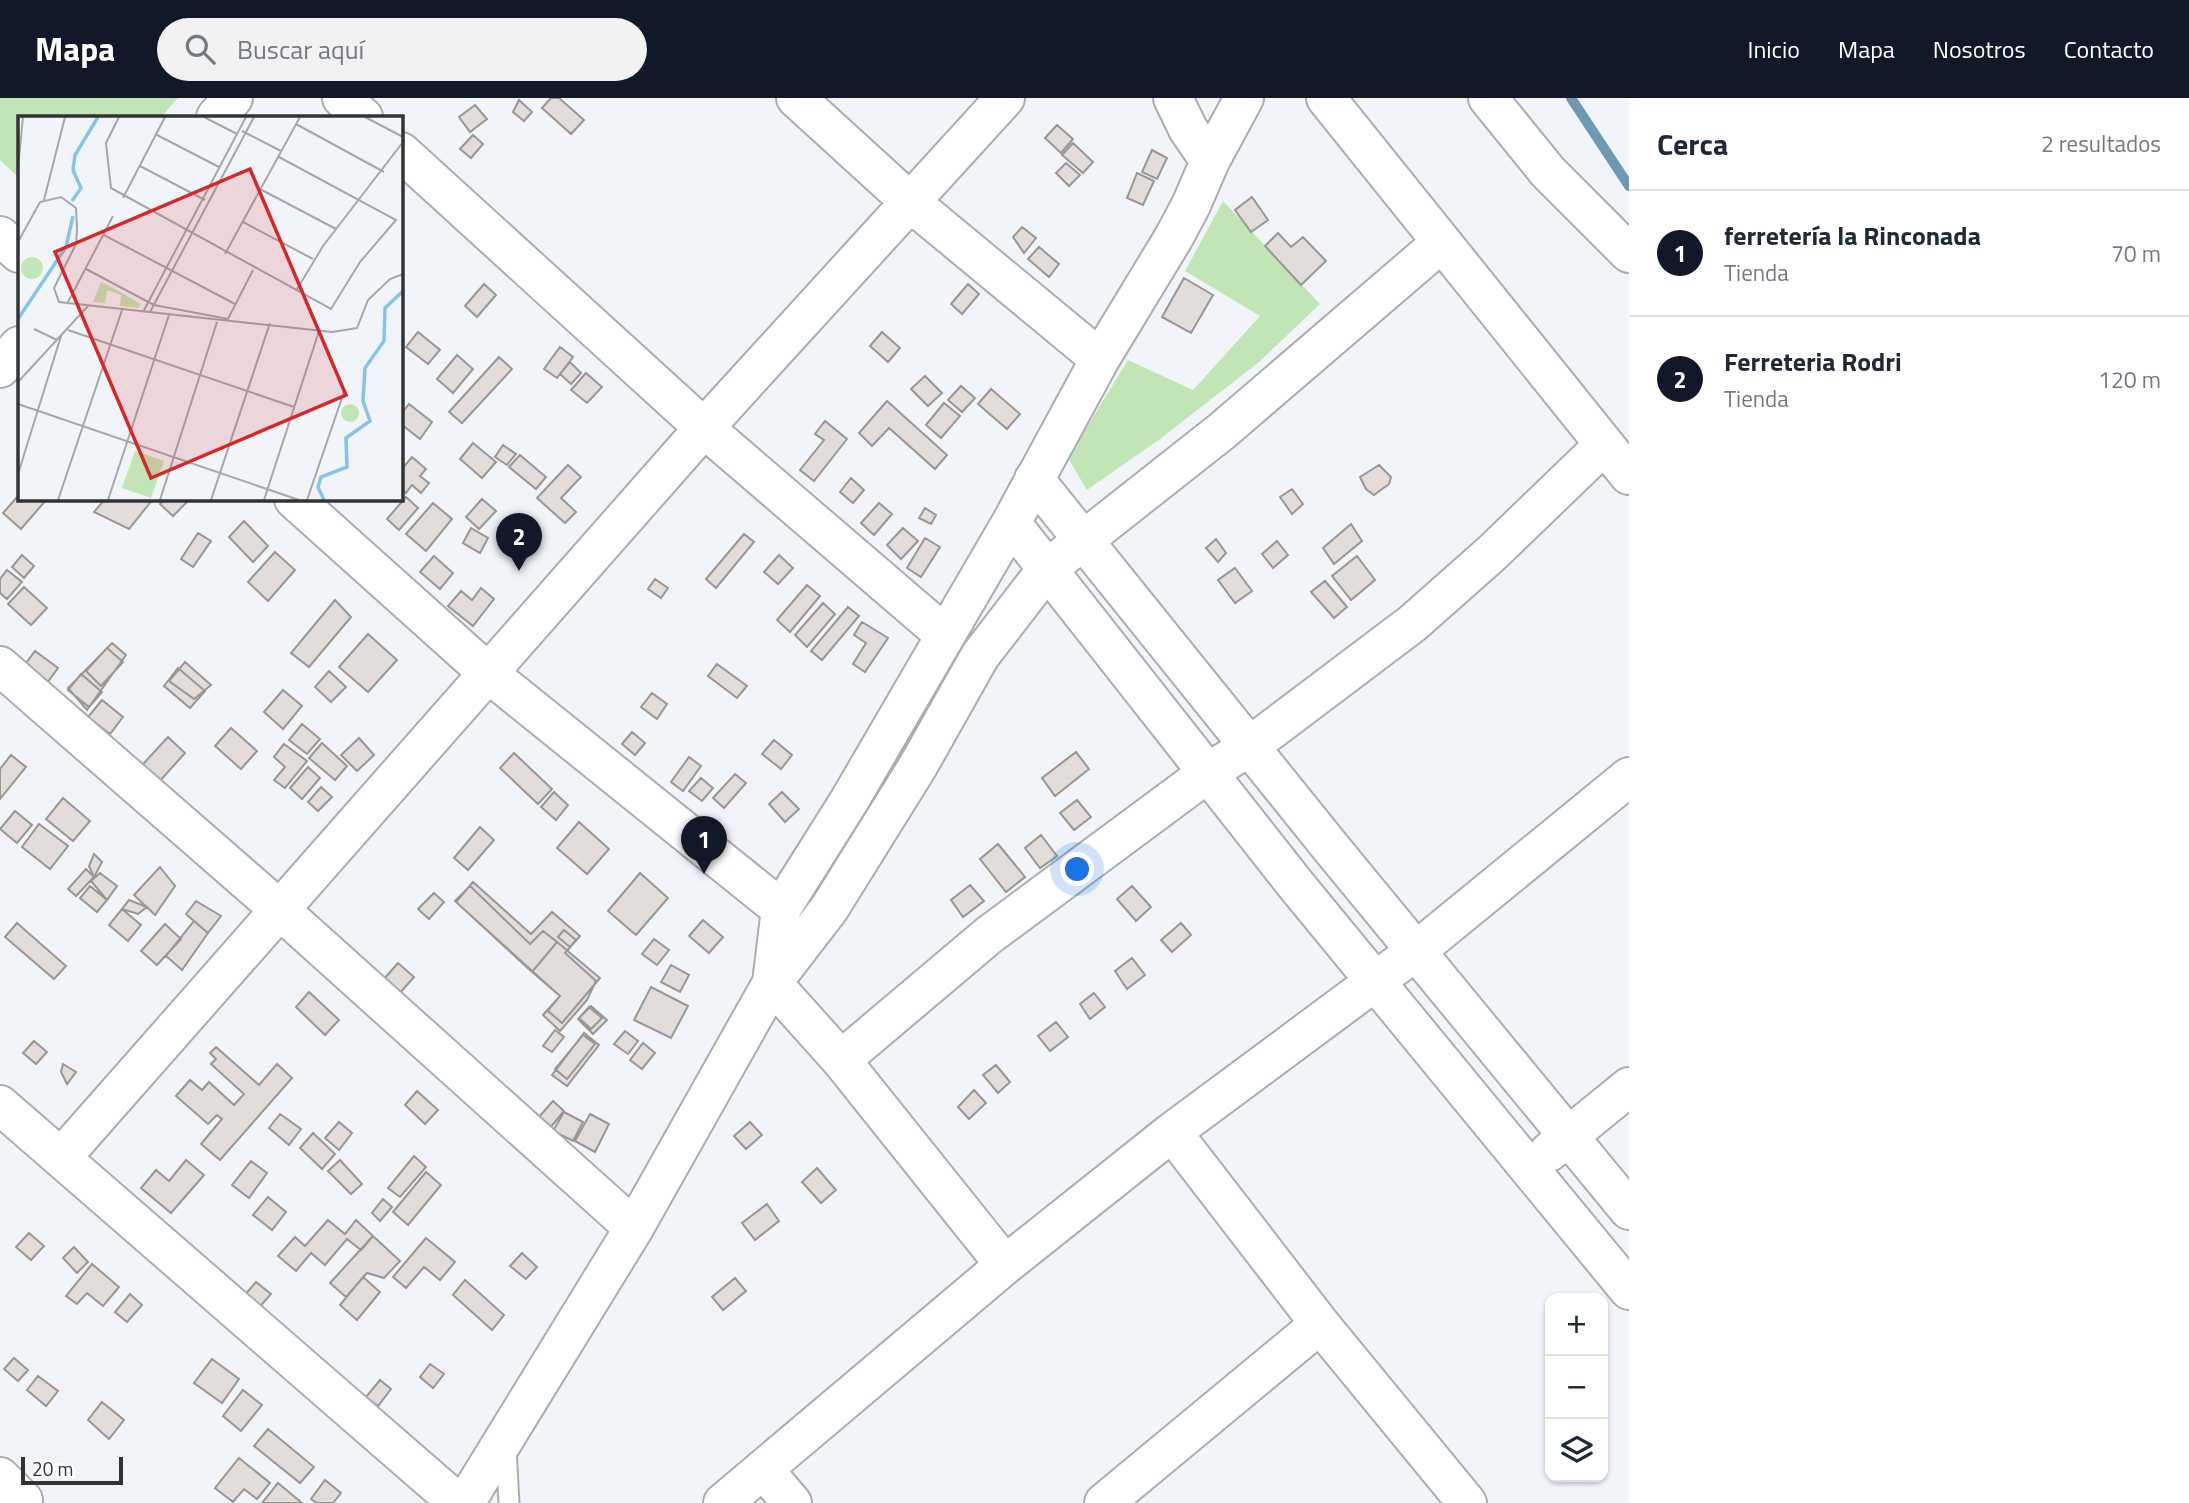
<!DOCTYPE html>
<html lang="es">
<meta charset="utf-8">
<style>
body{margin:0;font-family:"Titillium Web",sans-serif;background:#f2f2f3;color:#1f2937}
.controls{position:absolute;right:21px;bottom:21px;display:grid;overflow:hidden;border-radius:14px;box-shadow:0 2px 5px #0004}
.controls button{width:63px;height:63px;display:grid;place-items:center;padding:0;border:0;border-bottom:2px solid #e0e1e3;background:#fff;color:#1f2937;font:35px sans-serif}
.scale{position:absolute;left:21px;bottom:18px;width:102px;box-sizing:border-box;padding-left:7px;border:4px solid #323335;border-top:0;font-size:19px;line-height:24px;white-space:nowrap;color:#323335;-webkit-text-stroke:5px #fff;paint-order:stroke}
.you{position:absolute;left:1078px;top:772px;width:24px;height:24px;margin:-18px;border:5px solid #fff;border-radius:50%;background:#1a73e8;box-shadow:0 0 0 10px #1a73e833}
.badge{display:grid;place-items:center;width:46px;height:46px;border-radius:50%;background:#111827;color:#fff;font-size:23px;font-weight:700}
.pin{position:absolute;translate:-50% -58px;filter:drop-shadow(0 2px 4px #0008)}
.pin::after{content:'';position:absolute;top:37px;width:24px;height:21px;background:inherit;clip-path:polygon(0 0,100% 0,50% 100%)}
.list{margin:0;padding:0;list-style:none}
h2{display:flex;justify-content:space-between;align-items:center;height:91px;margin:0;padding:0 28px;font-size:30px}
h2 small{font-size:23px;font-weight:400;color:#747a83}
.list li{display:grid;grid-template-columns:46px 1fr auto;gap:21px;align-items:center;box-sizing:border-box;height:126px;padding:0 28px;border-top:2px solid #e0e1e3}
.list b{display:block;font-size:26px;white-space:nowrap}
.list p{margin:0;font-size:23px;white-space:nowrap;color:#747a83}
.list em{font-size:23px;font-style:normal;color:#747a83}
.icon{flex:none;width:38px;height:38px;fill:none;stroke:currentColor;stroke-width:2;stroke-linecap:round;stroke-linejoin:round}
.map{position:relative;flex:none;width:1629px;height:1405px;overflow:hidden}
header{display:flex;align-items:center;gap:42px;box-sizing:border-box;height:98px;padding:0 35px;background:#111827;color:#fff}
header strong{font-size:33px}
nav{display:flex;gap:38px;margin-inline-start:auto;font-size:24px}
.search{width:490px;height:63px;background:#f2f2f3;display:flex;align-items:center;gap:18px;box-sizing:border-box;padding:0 24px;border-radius:38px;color:#747a83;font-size:26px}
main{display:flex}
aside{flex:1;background:#fff}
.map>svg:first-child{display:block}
</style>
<header>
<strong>Mapa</strong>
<div class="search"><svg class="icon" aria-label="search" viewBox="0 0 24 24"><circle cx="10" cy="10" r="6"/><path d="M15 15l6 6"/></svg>Buscar aquí</div>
<nav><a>Inicio</a><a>Mapa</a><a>Nosotros</a><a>Contacto</a></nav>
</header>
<main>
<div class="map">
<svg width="1629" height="1405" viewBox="0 0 1629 1405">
<rect width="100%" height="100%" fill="#f1f5f9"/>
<path fill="#c2e5b5" d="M0,0h178l-17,19h-142v61l-19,-18z
M1223,103l97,103 -61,58 -99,77 -73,51 -19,-32 60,-98 65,30 67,-74 -75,-45z"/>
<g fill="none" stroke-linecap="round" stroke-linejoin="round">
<path stroke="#6d99b3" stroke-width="10" d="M1571,0l58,88"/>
</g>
<path fill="#e2ddda" stroke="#9a9693" stroke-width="2" d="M551,0h8l25,22 -13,14 -29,-26z
M519,2l13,12 -8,9 -11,-9z
M475,7l12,14 -17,13 -11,-15z
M1057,27l16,14 -12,14 -16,-15z
M473,37l10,9 -12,14 -11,-9z
M1073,45l20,19 -10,11 -21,-18z
M1152,52l15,8 -10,21 -15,-7z
M1066,65l14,12 -11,11 -13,-13z
M1137,75l17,8 -11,24 -16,-7z
M1252,99l16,23 -17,12 -16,-22z
M1022,129l14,11 -12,15 -11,-16z
M1278,135l13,14 12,-10 23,24 -25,24 -36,-39z
M1039,149l20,17 -10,13 -21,-18z
M1184,180l29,17 -22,38 -29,-16z
M484,186l12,11 -19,22 -12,-11z
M968,186l11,10 -17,20 -11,-10z
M418,234l22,18 -12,14 -22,-17z
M882,234l18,16 -12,14 -18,-16z
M560,249l13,10 -16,21 -13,-9z
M457,257l16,14 -20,24 -16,-14z
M499,259l13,12 -50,54 -13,-11z
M570,264l11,11 -10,11 -11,-10z
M586,275l16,14 -15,16 -16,-13z
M925,278l17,17 -14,13 -17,-17z
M961,288l14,12 -13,14 -14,-12z
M991,291l29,25 -13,15 -29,-25z
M887,303l60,54 -12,14 -46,-41 -17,18 -13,-13z
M944,305l16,13 -19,22 -15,-13z
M409,306l23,18 -12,17 -19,-15v-10z
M825,323l22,18 -33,42 -14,-11 24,-30 -9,-6z
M473,345l23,19 -14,16 -22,-19z
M503,347l13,9 -9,11 -12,-8z
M520,357l26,22 -10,12 -27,-22z
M412,359l14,12 -6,7 9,7 -8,10 -9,-8 -6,8 -5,-4v-19z
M568,367l13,12 -20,21 15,14 -11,11 -28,-25z
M1379,367l12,12 -2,7 -15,11 -8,-6 -6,-12z
M851,380l13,12 -11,13 -13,-11z
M1292,391l11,15 -11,10 -12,-17z
M19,397v4h28l-26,30 -18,-16z
M406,399l12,11 -19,22 -12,-11z
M105,401h48l-24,30 -35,-17z
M165,401h25l-17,17 -13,-12z
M482,401l14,12 -17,18 -13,-12z
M433,405l19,16 -26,32 -20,-17z
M879,405l13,11 -18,21 -13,-12z
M925,410l11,7 -5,9 -12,-6z
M244,423l24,25 -15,16 -24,-25z
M517,425l16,13 -18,22 -16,-13z
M1351,426l11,17 -28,23 -11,-16z
M471,430l17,10 -8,15 -17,-10z
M903,430l15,13 -17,18 -14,-14z
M198,435l13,8 -18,26 -12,-8z
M744,436l10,8 -38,46 -10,-9z
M925,440l15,9 -19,30 -14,-9z
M1216,441l10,14 -8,9 -12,-14z
M1277,443l11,14 -15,13 -11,-14z
M275,454l20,18 -27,31 -20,-19z
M22,457l12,11 -10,12 -12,-11z
M779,457l14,13 -15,16 -14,-12z
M434,458l19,17 -13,16 -20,-17z
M1357,458l18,24 -24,20 -19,-24z
M1235,470l17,23 -17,12 -17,-23z
M7,472l15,12 -15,17 -7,-6v-14z
M655,481l13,9 -7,10 -13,-9z
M1325,483l22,26 -13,11 -23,-26z
M807,487l13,11 -30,36 -13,-12z
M24,489l23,21 -16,17 -23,-21z
M481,490l13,11 -21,27 -25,-20 13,-15 11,9z
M335,502l16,17 -42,50 -18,-14z
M823,505l12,11 -28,33 -12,-12z
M848,509l11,9 -37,44 -11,-9z
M862,524l26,16 -23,34 -12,-8 13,-21 -12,-8z
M368,536l29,26 -29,32 -29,-25z
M112,545l14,12 -39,55 -19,-22z
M107,550l16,14 -22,24 -15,-15z
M35,553l23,17 -11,15 -23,-17z
M185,564l26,23 -17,14 -25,-18z
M717,566l30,22 -10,12 -29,-22z
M178,570l27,23 -15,17 -26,-22z
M329,573l17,16 -15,15 -16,-15z
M81,576l21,18 -13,15 -21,-17z
M283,592l19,16 -19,23 -19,-17z
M652,595l15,11 -10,15 -16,-12z
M102,602l21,17 -13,17 -22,-17z
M302,626l18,15 -13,15 -18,-14z
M231,630l26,23 -16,18 -26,-23z
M632,634l13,11 -10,12 -13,-11z
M168,639l17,16 -35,39 -17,-17z
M359,640l15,17 -17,16 -16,-16z
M774,642l18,15 -11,14 -19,-15z
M322,645l25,23 -12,14 -26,-22z
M284,646l23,17 -22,27 -11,-8 11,-13 -11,-10z
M1076,654l13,17 -34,27 -13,-18z
M514,655l38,36 -14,15 -38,-36z
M11,657l15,12 -26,32v-30z
M689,659l12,9 -18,25 -12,-9z
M308,669l12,11 -18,21 -12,-11z
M735,676l11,9 -22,25 -11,-10z
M701,680l12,10 -11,13 -13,-10z
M321,689l11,10 -14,14 -10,-9z
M554,694l14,13 -12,15 -15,-13z
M782,694l17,17 -14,13 -16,-18z
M63,700l27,23 -17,20 -27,-22z
M1077,702l14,17 -17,13 -14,-17z
M15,713l17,14 -15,18 -17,-14z
M579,724l30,27 -22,25 -30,-26z
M39,726l29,22 -18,23 -28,-22z
M480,729l14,13 -26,30 -14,-12z
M1041,737l16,21 -17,12 -15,-20z
M998,746l27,33 -19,15 -26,-33z
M94,756l8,8 -8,15 -5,-11z
M160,769l15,19 -20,29 -21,-20z
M86,771l8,8 -18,19 -8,-7z
M100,775l17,13 -10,14 -16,-19z
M640,775l28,25 -32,37 -28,-24z
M473,784l58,52 21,-22 28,24 -15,17 31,28 -9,19 -27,31 -17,-16 17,-19 -104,-94z
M970,787l14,16 -21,16 -12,-17z
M90,788l17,14 -10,12 -17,-14z
M470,788l60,58 13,-13 14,11 -25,30 -77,-71z
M1132,788l19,21 -15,14 -19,-22z
M434,795l10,9 -15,17 -11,-10z
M129,802l18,7 -9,7 -16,-5z
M196,803l25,15 -13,17 -22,-19z
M122,811l19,16 -13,16 -19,-16z
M703,822l20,17 -14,16 -20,-17z
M194,823l14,12 -26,37 -16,-14z
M17,825l49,43 -12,13 -49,-42z
M1181,825l10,12 -19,17 -11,-12z
M165,826l16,15 -24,26 -16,-14z
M564,832l12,10 -6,7 -12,-10z
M654,841l15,11 -12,15 -15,-11z
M557,844l43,36 -38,45 -14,-12 12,-15 -28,-24z
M1132,860l13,17 -18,14 -12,-18z
M398,865l16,14 -15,17 -16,-14z
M671,867l18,10 -9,17 -19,-10z
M651,889l37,19 -17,32 -37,-18z
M309,894l30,28 -14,15 -29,-28z
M1094,895l11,14 -15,12 -10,-15z
M591,908l16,14 -14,14 -15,-15z
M589,909l13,11 -11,11 -12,-11z
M1056,924l12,15 -18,14 -12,-15z
M555,932l9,7 -12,15 -9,-6z
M625,933l13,10 -10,13 -14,-10z
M584,935l15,12 -32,41 -15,-11z
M583,937l12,9 -28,35 -12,-10z
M34,943l13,11 -11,12 -13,-11z
M643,945l12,10 -13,16 -12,-9z
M216,949l43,38 18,-21 15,14 -72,82 -19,-16 21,-25 -5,-4 -9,9 -32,-28 14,-16 12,10 7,-8 25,23 10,-11 -33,-30 5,-5 -6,-6z
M63,966l13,8 -9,12 -6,-12z
M996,967l14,17 -12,11 -15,-18z
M974,992l12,13 -17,16 -11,-12z
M417,993l21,19 -13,14 -20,-19z
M553,1003l11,10 -14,17 -12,-10z
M564,1014l19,10 -10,19 -20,-10z
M280,1016l21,15 -12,16 -20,-17z
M590,1016l19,10 -14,28 -20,-11z
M339,1024l13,11 -13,17 -14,-12z
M750,1024l12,13 -16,14 -12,-13z
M313,1035l22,21 -13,15 -22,-21z
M414,1058l12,11 -26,30 -12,-9z
M186,1062l18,15 -33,38 -30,-25 15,-18 13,11z
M340,1062l22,24 -11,10 -23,-23z
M251,1063l16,12 -18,25 -17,-13z
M817,1070l19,22 -15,13 -19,-21z
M426,1074l15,13 -33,40 -15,-13z
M268,1099l18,15 -14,18 -19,-15z
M383,1101l9,8 -12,14 -8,-8z
M767,1106l12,17 -24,19 -13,-17z
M328,1122l17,14 11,-14 17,16 -12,14 -14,-11 -22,26 -14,-12 -15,18 -18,-15 17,-19 10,9z
M29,1135l15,13 -13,14 -15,-13z
M373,1138l27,25 -16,17 -17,-5 -21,24 -16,-14z
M426,1140l29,24 -15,18 -16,-13 -18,21 -13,-11z
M74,1149l14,15 -11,11 -14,-15z
M522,1155l15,14 -11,12 -16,-13z
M92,1166l27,23 -16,19 -16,-13 -10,11 -11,-8z
M363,1179l17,15 -23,28 -17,-15z
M735,1180l11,13 -23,19 -11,-13z
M465,1182l39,35 -12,15 -39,-35z
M256,1184l15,12 -13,15 -14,-13z
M130,1196l12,11 -15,17 -12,-10z
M14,1260l14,12 -10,11 -14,-12z
M212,1261l27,20 -17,24 -28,-20z
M430,1266l14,10 -11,14 -13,-11z
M38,1278l20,15 -12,15 -19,-16z
M380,1282l11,9 -13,17 -12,-9z
M243,1292l19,15 -21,26 -18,-15z
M102,1304l22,18 -15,19 -21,-19z
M268,1331l46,38 -14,16 -46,-37z
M239,1360l31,25 -13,16 -13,-10 -11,13 -18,-14z
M325,1382l16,13 -8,10h-16l-6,-4z
M278,1385l24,20h-40z"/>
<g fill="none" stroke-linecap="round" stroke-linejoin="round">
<g stroke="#aaadb1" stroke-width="23">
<path id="lane" d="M506,1350l3,55"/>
</g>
<g stroke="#aaadb1" stroke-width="42">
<path id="street" d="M342,0l21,19
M796,0l113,103 191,158
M1173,0l15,31 22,32
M1326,0l303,377
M1488,0l60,74 81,81
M216,19l17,-19
M401,54l303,276 241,207
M0,138l19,17
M0,270l19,-22
M1034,381l298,370 297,361
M294,401l194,174 293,236
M1011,425l285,362 333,405
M0,568l280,244 354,318
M841,962l148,-125 220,-163 41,-26 163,-123 79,-70 112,-108
M0,1007l458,398
M1172,1034l148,192 147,179
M1549,1054l80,-65
M61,1060l643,-730 301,-330
M1005,1167l-164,-205 -69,-77 57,-74 89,-143 62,-110 67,-87 175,-138 219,-188
M763,1371l29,34
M0,1379l23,23
M465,1405l169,-275 138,-245 9,-74 68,-108 162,-278 89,-164 74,-122 17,-32 19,-44 34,-63
M723,1405l282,-238 167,-133 244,-181 213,-174
M1104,1405l216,-179"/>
</g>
<use href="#lane" stroke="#fff" stroke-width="19"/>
<use href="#street" stroke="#fff" stroke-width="38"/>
</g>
<g transform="translate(18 18)">
<rect width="385" height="385" fill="#f1f5f9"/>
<path d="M3 152a11 11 0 1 1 22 0a11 11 0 1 1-22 0ZM83,166l12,6 28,16 -3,4 -18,-2 1,-11 -14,-5 -2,13 -12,-1zM323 297a9 9 0 1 1 18 0a9 9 0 1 1-18 0ZM117,335l29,10 -13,37 -29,-10z" fill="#c2e5b5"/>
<path fill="none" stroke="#86c5e9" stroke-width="3.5" d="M54,85l9,-13 -8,-18 2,-15 23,-38M0,203l48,-72 7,-31M306,384l-6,-13 3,-10 26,-10 -1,-29 24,-17 -7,-20 2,-33 19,-27 1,-33 18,-17"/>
<path fill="none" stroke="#a5a7ab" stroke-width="2" d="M101,1l-13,26 5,45 220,121 29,-47 36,-42 -117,-63M186,1l33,17M347,1l38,20M278,8l88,48M224,15l39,20M139,19l62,32M122,50l65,34M0,52l5,-51M242,73l76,40M105,82l42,-81M26,84l21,-83M225,106l70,37M86,119l131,69M0,126l22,-40 21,-5 15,11 1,21 -1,15 -22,44 5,14 273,30 25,-4 11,-28 22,-21 13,-5M207,138l75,-137M68,153l68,36 74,14 25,-49M278,175l27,-45 80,-104M49,188l46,-88M125,196l103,-195M132,196l104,-195M16,213l23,11M50,214l226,77M0,266l70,-76M0,288l281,96M0,358l43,-138M40,384l64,-190M90,384l61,-185M142,384l57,-178M193,384l59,-177M246,384l55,-169M289,384l37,-108"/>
<path fill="#d62828" fill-opacity="0.15" stroke="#d62828" stroke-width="3.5" d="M232,53l96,226 -195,83 -96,-226z"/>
<rect width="385" height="385" fill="none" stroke="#323335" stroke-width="3.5"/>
</g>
</svg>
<div class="controls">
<button>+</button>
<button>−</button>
<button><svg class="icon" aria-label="layers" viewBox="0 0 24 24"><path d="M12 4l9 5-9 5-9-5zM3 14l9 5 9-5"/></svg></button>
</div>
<div class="scale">20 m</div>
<div class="you"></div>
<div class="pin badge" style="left:704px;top:776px">1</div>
<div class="pin badge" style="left:519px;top:473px">2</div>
</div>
<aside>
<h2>Cerca<small>2 resultados</small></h2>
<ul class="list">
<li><span class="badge">1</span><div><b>ferretería la Rinconada</b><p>Tienda</p></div><em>70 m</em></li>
<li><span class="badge">2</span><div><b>Ferreteria Rodri</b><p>Tienda</p></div><em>120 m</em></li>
</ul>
</aside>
</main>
